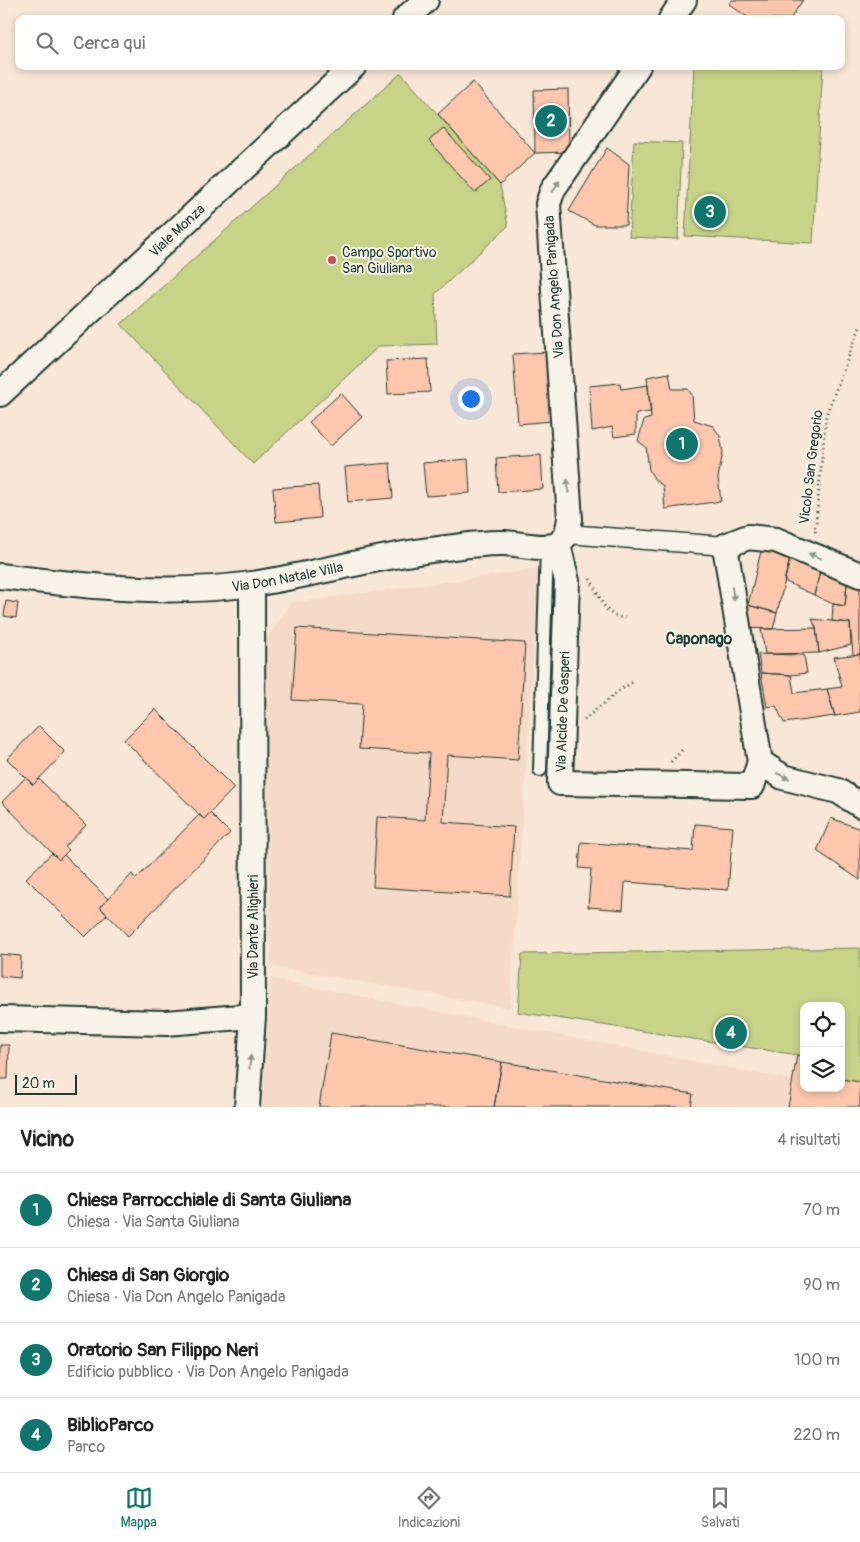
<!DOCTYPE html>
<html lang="it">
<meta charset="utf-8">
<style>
body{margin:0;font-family:Pangolin,sans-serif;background:#f2f2f2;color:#222}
.controls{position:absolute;right:15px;bottom:15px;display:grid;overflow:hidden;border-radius:10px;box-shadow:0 2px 8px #0003}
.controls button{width:45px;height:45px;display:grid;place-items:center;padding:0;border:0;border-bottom:1px solid #e0e0e0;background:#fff;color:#222;font:25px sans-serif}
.scale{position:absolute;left:15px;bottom:12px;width:62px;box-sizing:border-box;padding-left:5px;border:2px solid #1f3d34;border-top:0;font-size:14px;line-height:18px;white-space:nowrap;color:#1f3d34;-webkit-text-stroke:4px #f7f3e8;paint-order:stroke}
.you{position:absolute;left:470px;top:398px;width:18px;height:18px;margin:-12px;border:4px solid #fff;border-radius:50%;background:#1a73e8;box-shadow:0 0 0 8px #1a73e833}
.badge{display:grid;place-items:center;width:32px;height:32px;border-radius:50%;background:#0f766e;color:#fff;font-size:16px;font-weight:700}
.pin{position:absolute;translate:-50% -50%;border:2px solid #fff;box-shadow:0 1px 5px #0006}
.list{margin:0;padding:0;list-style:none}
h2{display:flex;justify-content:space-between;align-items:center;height:65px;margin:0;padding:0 20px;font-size:21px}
h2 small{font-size:16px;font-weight:400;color:#767676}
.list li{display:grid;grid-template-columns:32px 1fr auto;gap:15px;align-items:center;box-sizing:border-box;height:75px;padding:0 20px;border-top:1px solid #e0e0e0}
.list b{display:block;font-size:19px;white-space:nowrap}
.list p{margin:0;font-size:16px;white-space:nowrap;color:#767676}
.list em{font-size:16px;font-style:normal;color:#767676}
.icon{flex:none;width:28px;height:28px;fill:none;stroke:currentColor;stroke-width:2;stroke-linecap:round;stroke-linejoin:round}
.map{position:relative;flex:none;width:860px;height:1107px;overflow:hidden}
.search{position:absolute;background:#fff;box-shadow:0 2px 8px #0003;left:15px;right:15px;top:15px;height:55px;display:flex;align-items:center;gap:12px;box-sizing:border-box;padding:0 18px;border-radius:10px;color:#767676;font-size:19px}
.sheet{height:365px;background:#fff}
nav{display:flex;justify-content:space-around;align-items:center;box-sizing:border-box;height:70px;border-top:1px solid #e0e0e0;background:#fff;font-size:14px;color:#767676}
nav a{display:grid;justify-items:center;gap:2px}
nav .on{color:#0f766e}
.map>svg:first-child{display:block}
</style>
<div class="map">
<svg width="860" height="1107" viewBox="0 0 860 1107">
<rect width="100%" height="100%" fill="#f8e6d6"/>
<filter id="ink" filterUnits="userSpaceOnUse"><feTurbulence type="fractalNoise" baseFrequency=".02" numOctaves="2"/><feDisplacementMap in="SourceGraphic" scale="10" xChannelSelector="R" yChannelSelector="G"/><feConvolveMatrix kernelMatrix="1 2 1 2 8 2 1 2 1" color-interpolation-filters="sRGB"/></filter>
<g filter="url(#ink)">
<path fill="#f5dac7" d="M539,569l-29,439 -239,-42 -7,-323 27,-40z
M270,979l521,101 -5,27h-524z"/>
<path fill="#c7d387" stroke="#73885e" d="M694,66h129l-10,177 -128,-7z
M401,73l99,112 8,41 -73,68 2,50 -58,2 -126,118 -132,-140z
M634,141l48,2 -4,96 -49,-2z
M860,948v134l-19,-3v-73h-37v50l-286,-44 4,-58z"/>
<path fill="#fcc7ad" stroke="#1f3d34" d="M732,0h71l-13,19h-40l-21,-15z
M473,82l62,71 -35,32 -62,-71z
M568,89l1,63 -34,1 -1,-63z
M443,128l47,52 -15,13 -46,-52z
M607,148l22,16 -3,61h-31l-26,-14z
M547,352l5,69 -34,3 -5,-70z
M428,359l2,33 -42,2 -2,-33z
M669,373l3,16h16l4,6 2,25 19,6 7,10 3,16 -5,26 3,23 -56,8 -2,-23 -8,-6 -6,-10 -3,-23 -8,-6 6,-21 7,-2 -4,-41z
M620,383l1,6 27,-4 3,27 -15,2v20l-22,3 -2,-10 -20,4 -3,-45z
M341,393l21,24 -31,29 -22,-24z
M541,455l2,34 -45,3 -2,-34z
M468,459l2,34 -44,3 -3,-33z
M390,463l3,35 -45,4 -3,-35z
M318,485l2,33 -44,4 -3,-34z
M762,547l28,12 -13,54 -29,-8z
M790,559l30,13 -6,23 -30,-14z
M820,572l27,11 -2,23 -12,-2 -19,-9z
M847,583l13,4v67l-7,1 -3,-32 -18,-2 1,-17 12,2z
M6,601l12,2 -2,15 -12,-2z
M748,605l29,8 -4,16 -32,-1z
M812,619l38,4 1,22 -32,8 -3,-25z
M297,628l228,15 -7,117 -71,-5 -4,67 71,5 -4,69 -137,-9 4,-70 48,3 4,-67 -70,-4 3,-45 -70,-4z
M816,628l3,25 -54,1 -4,-25z
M758,654l46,1 3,18 -16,2 -30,-2z
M860,654v58l-25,4 -8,-27 15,-2 -8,-30z
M761,673l30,2 3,18 33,-4 8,27 -51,7 -8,-17 -9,1z
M155,709l79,79 -30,31 -80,-79z
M39,726l26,26 -32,33 -26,-26z
M26,777l7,8 6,-6 47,46 -21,22 4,3 -10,10 -57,-58z
M210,813l20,20 -102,103 -28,-29 32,-33 4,5 63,-64 5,4z
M831,818l29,11v51l-43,-29z
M695,824l38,3 -5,63 -103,-8 -2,28 -35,-3 3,-38 -12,-1 2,-26 112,9z
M52,853l7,7 5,-5 44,44 -8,8 7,8 -22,22 -59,-59z
M0,954l21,2 -1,22 -20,-2z
M331,1033l171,29 -8,45h-175z
M0,1045h9l-1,34h-8z
M797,1055l7,1v32h37v-9l19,3v25h-72z
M502,1062l191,32 -2,13h-197z"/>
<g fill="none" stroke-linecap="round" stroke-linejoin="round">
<g stroke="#1f3d34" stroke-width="16">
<path id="service" d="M540,770l7,-223"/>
</g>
<g stroke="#1f3d34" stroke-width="21">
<path id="pedestrian" d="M567,534l158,12"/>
</g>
<g stroke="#1f3d34" stroke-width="28">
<g id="minor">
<path d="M405,19l21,-19"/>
<path d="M671,19l13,-19"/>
<path id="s1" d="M0,394l354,-328"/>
<path d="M558,545l9,36 -7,202 192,3 8,-24"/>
<path d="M860,575l-84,-35 -28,-3 -23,9 35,216 23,15 55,14 22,14"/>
<path id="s2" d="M0,576c85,10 166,20 252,8 60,-9 118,-26 178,-34 25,-3 51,-8 75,-7 17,1 36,7 53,2l9,-11 3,-15 -22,-315 5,-15 85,-123"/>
<path d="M0,1019l166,4 87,-7 -1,-432"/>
<path d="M247,1107l6,-91"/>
</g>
</g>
<path stroke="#1f3d34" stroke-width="3" stroke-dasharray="1 4" stroke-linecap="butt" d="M815,532l11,-117 34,-88
M590,579c10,16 13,38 35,39
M584,720l36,-30 13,-8
M671,762l13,-14"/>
<use href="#service" stroke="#f7f3e8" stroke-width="12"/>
<use href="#pedestrian" stroke="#f7f3e8" stroke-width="18"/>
<use href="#minor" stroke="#f7f3e8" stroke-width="24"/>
</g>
<defs><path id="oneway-solid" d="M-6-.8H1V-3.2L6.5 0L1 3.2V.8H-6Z" transform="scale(1.25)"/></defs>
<g fill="#8b988e">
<use href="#oneway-solid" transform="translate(556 186) rotate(-59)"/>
<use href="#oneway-solid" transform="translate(568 486) rotate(-94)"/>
<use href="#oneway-solid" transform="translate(815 556) rotate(-158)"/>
<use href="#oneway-solid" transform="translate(733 594) rotate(81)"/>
<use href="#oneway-solid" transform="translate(783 776) rotate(24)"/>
<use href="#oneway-solid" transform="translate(250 1062) rotate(-86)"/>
</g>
</g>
<circle fill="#d1495b" stroke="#f7f3e8" stroke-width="2" cx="332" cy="260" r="5"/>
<g text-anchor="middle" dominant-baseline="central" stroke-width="4" stroke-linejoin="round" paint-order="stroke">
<g font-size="14" fill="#1f3d34" stroke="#f7f3e8">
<text stroke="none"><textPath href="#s1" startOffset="241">Viale Monza</textPath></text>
<text transform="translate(554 287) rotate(-94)">Via Don Angelo Panigada</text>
<text transform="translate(811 467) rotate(-83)">Vicolo San Gregorio</text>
<text stroke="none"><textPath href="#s2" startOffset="289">Via Don Natale Villa</textPath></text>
<text transform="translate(563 712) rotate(-88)">Via Alcide De Gasperi</text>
<text transform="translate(253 927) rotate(-90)">Via Dante Alighieri</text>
</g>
<g font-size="14" fill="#1f3d34" stroke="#f7f3e8" text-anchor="start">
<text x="342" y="252">Campo Sportivo<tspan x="342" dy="16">San Giuliana</tspan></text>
</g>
<g font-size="16" font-weight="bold" fill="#1f3d34" stroke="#f7f3e8">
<text x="699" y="639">Caponago</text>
</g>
</g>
</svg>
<div class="controls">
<button><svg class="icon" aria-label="locate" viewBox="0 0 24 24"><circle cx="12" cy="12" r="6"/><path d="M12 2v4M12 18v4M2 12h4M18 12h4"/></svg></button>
<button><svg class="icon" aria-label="layers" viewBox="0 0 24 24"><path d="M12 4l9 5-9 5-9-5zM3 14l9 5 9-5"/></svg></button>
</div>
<div class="scale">20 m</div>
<div class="you"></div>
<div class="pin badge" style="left:682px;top:444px">1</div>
<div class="pin badge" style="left:551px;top:121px">2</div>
<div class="pin badge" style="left:710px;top:212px">3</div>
<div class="pin badge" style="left:731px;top:1033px">4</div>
<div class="search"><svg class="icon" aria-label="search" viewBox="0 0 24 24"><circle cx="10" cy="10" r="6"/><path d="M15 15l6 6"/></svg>Cerca qui</div>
</div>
<section class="sheet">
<h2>Vicino<small>4 risultati</small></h2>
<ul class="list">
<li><span class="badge">1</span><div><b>Chiesa Parrocchiale di Santa Giuliana</b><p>Chiesa · Via Santa Giuliana</p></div><em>70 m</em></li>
<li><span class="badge">2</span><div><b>Chiesa di San Giorgio</b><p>Chiesa · Via Don Angelo Panigada</p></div><em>90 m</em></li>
<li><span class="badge">3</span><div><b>Oratorio San Filippo Neri</b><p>Edificio pubblico · Via Don Angelo Panigada</p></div><em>100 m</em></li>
<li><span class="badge">4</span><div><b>BiblioParco</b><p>Parco</p></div><em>220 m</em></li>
</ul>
</section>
<nav>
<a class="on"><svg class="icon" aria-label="map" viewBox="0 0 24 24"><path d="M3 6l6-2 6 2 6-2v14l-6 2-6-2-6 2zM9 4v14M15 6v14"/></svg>Mappa</a>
<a><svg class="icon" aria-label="directions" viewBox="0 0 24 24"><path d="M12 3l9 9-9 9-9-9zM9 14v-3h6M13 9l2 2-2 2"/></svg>Indicazioni</a>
<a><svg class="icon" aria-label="saved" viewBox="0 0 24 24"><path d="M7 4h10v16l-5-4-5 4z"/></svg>Salvati</a>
</nav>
